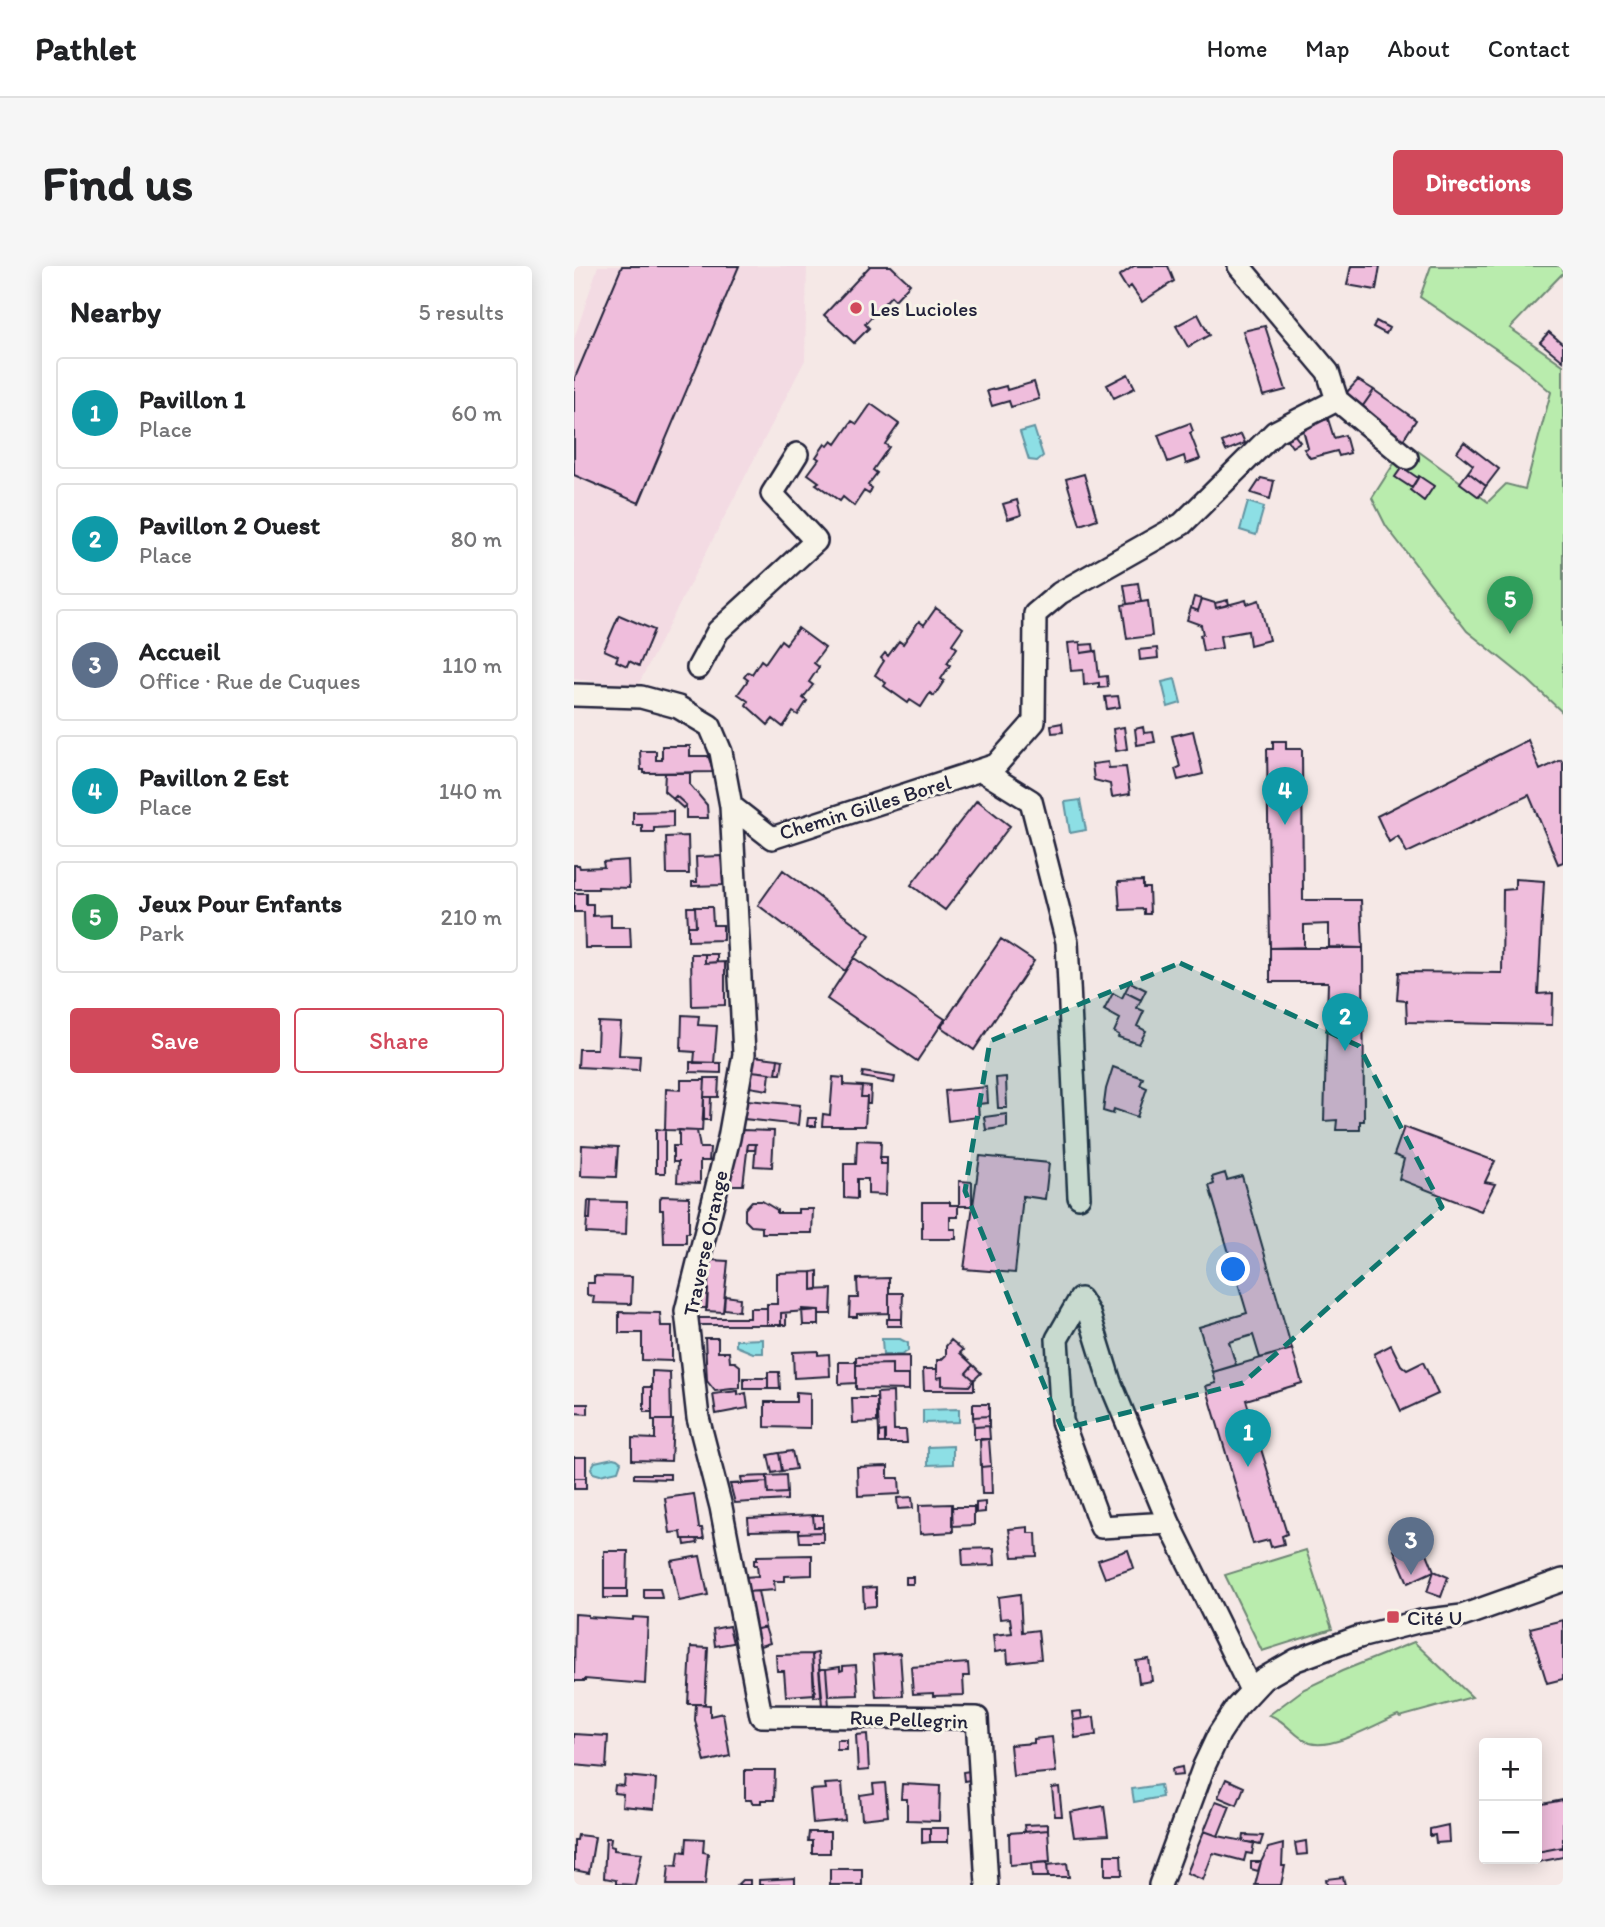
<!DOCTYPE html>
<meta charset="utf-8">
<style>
body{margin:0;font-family:Itim,sans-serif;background:#f6f6f6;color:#202124}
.controls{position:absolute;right:21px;bottom:21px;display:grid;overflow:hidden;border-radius:7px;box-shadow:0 4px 18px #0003}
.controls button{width:63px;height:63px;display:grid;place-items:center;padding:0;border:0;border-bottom:2px solid #e0e0e0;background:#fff;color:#202124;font:35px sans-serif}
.you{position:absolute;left:660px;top:1004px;width:24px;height:24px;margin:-18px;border:5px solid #fff;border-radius:50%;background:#1a73e8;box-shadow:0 0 0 10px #1a73e833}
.badge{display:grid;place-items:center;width:46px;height:46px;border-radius:50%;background:#d1495b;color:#fff;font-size:23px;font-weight:700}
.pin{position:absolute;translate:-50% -58px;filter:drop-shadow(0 2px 4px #0008)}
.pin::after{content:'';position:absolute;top:37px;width:24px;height:21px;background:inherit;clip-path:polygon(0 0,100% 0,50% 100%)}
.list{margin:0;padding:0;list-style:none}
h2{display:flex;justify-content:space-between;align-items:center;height:91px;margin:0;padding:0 28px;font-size:30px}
h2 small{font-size:23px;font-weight:400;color:#757577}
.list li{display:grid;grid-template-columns:46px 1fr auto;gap:21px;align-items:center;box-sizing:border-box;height:112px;margin:0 14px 14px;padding:0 14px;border:2px solid #e0e0e0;border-radius:7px}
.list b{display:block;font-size:26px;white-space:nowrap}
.list p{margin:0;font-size:23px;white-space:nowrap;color:#757577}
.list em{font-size:23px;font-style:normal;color:#757577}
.actions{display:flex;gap:14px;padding:21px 28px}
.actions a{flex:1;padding:16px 0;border:2px solid #d1495b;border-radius:7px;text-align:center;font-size:24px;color:#d1495b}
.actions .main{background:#d1495b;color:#fff}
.map{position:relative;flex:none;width:989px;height:1619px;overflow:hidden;border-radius:7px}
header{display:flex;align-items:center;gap:42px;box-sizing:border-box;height:98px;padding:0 35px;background:#fff;border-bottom:2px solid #e0e0e0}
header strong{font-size:33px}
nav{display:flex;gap:38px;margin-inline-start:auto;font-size:24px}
.intro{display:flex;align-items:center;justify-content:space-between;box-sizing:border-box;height:168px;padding:0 42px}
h1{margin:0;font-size:49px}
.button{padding:18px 32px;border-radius:7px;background:#d1495b;color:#fff;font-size:24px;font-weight:700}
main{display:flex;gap:42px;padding:0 42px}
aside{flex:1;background:#fff;border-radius:7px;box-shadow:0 4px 18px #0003}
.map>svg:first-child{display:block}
</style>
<header>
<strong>Pathlet</strong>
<nav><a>Home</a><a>Map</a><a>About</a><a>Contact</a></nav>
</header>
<div class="intro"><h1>Find us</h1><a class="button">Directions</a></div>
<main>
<aside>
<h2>Nearby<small>5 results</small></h2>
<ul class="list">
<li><span class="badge" style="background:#0f9aa8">1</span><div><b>Pavillon 1</b><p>Place</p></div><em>60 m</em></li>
<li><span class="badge" style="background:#0f9aa8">2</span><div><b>Pavillon 2 Ouest</b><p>Place</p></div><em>80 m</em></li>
<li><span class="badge" style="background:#5c6f8a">3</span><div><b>Accueil</b><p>Office · Rue de Cuques</p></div><em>110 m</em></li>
<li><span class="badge" style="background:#0f9aa8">4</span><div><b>Pavillon 2 Est</b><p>Place</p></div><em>140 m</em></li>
<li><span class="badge" style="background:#2e9e5b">5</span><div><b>Jeux Pour Enfants</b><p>Park</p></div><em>210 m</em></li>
</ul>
<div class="actions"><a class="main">Save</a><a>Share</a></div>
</aside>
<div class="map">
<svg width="989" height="1619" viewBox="0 0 989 1619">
<rect width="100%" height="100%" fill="#f5e8e6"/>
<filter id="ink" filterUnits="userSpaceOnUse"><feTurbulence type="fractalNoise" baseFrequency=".0143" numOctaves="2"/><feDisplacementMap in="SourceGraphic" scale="14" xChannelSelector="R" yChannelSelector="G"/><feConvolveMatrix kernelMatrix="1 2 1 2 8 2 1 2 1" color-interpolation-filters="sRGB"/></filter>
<g filter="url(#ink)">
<path fill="#f3dbe3" d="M24,0h209l-2,94 -168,327 -63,-8v-340z"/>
<path fill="#b9ecad" stroke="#6e8774" stroke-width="2" d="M857,0h132v7l-53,55 53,37v348l-34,-32 -62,-50 -81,-105 -14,-28 23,-36 8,-22 85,62 18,-18 19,5 26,-97 -33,-28 -98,-67z
M732,1284l26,79 -70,22 -37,-76z
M840,1376l58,55 -72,20 -2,-2c-22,9 -65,35 -88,28 -16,-6 -24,-23 -41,-28l35,-26 38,-18z"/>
<path fill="#8ddfe5" stroke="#6293a1" stroke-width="2" d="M460,162l9,28 -6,5 -8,-1 -9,-28z
M674,236l16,5 -8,28 -16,-5z
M601,413l6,24 -13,4 -6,-25z
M506,534l6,30 -16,3 -5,-31z
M189,1073v14h-10l-17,-7v-6z
M308,1073h18l8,4v8l-7,4h-18z
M385,1143v13l-36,1v-13z
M379,1180v18l-25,1v-18z
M39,1192l4,1 4,3 -3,9 -18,4 -7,-2 -2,-5 4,-6z
M586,1519l2,12 -28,5 -2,-13z"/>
<path fill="#efbddc" stroke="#22223b" stroke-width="2" d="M48,0h117l-100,237 -65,-28v-95z
M296,0h21l19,18 -15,16 -4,-4 -26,28 4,4 -15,15 -30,-28z
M560,0h34l6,15 -32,21 -11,-16 -4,3 -8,-13z
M777,0h29l-4,24 -29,-5z
M624,48l11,21 -21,12 -12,-21z
M802,55l13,7 -3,6 -13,-7z
M691,60l21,64 -23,6 -20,-65z
M975,66l14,12v17l-23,-19z
M554,108l7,14 -21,10 -7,-13z
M784,114l16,10 -14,20 -8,-7 -5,-11z
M460,116l5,17 -28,8 -2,-6 -17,5 -5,-15 19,-5 1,4z
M800,124l42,30 -13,20 -43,-30z
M297,138l28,20 -14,20 4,3 -16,23 4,3 -9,12 4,3 -3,6 -5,-3 -10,15 -11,-9 -3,4 -24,-17 3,-2 -11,-8 11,-15 -3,-2 9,-13 3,2 4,-5 4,3 16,-23 5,3z
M754,153l6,19 11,-3 5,18 -11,3 -2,-5 -27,7 -6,-9 4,-1 -6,-22z
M616,157l3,8 -3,2 10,26 -14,5 -2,-8 -16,6 -10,-27z
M716,163l10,13 -8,5 -9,-13z
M667,168l4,9 -19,8 -4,-9z
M890,176l35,27 -13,17 -18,-14 5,-7 -16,-13z
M828,201l16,11 -6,10 -17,-11z
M894,206l18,14 -7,11 -19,-14z
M510,208l13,45 -17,6 -14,-46z
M845,210l15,10 -10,15 -14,-11z
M687,212l13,3 -4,18 -19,-6z
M443,234l4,15 -13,4 -5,-15z
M564,317l3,19 -14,2 -3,-19z
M620,331l8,2 -4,12 -7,-3z
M628,333l13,4 1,5 30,-8 1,4 12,-4 10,40 -19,5 -2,-14 -28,5 2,12 -19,3 -3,-16 3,-1 -2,-9 -14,-5 4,-12 7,3z
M654,334l1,5 -13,3 -1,-5z
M574,335l4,35 -25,3 -5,-34z
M362,342l27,20 -11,16 5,4 -10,15 3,2 -9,14 3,2 -10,15 -4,-3 -9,14 -11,-7 -2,3 -24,-17 2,-3 -11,-8 9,-14 -3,-3 4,-5 3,3 11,-15 4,3 16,-23 5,4z
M45,349l35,15 -15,36 -10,-5 -2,5 -11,-5 2,-5 -14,-6z
M224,362l27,20 -11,15 5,4 -10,15 4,3 -10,13 4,3 -9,14 -5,-3 -10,15 -10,-8 -5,6 -22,-20 2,-4 -10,-7 10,-14 -4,-3 4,-5 4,2 9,-14 4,3 16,-23 5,4z
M506,376l1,11 15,-2 3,26 8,-1 1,11 -9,1v-5l-15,2 -1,-15 -12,1 -3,-28z
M519,378l1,7 -13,2 -1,-8z
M583,382l1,10 -18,2 -1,-10z
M544,430l2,11 -13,2 -2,-12z
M488,457l1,9 -11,1 -1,-8z
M550,461l3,22 -11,2 -3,-22z
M569,461l1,6 9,-1 2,10 -18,3 -2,-16z
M619,465l10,43 -25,6 -3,-11 5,-2 -8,-31z
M954,474l12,30 21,-10 2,3v99l-5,2 -29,-69 -122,58 -9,-17 -9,6 -12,-26z
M699,475h13v8h16l1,151h58l2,48 -34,-1v-23l-25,1v22l-34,1 -3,-199h6z
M88,480h28v10h18l6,16 -70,1v-3h-3l-1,-19h16v9h6z
M534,496l1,6 17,-1 4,27 -18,3 -2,-13 -16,-4 -2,-16z
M91,507h25v12l17,20 1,13h-22v-13l-10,-9 -3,3 -9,-8z
M102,530l10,9 -3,3 -10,-9z
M403,534l33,26 -65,84 -34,-25z
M99,545v16l-19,1v4h-12v-7h-9v-13z
M114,570l1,38h-22l-1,-37z
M147,590l2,29 -31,1v-4h5l-1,-25z
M54,594l1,28 -31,-1v2h-24v-24h5l1,3 24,-1 -1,-5z
M209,604l87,65 -25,36 -87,-66z
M941,613l29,2 -6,113 15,-1 -1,32 -145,-3 -1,-21 -9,-1 2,-28 103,1 1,-83 12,-1z
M569,615v7h6l1,26h-6v-5l-24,1 -2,-28z
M0,627h12v11h7v12l18,-1v12h19l1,21h-46l-1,-36h-10z
M113,641h8l1,19h-8z
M121,641h17l1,18h10v15l-35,1v-15h8z
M427,673l33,22 -60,89 -33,-23z
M696,682h93l1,173h-4v9h-24l1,-10 -13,1 4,-139h-58z
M117,688h14v9l20,-1v43l-33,1z
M131,688h12v8l-12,1z
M280,692l91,61 -28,42 -90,-62z
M556,716l16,8 -5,10 -16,-8z
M551,726l16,8 -4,8 7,3 -7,15 9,5 -7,13 -21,-7 1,-2 -5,-3 6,-13 -16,-9 9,-17 9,5z
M108,749l17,1 -1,9 19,1 -3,37h-20l1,-11 -14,-1z
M24,756l23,1 -2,32 21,1 -1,14 -61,-3 1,-18h18z
M179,790l25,3 -2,15 -25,-3z
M204,793l5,1 -2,14h-5z
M116,796l31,1v10l-31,-1z
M539,801l30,11 -3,7 7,3 -10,29 -23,-8 -1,5 -10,-3 3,-22z
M177,805l19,2 -2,17 -19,-3z
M289,806l32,5 -1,6 -32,-6z
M259,811l11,1v7l18,1 -1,11h6l-2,29h-43l1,-12 7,1z
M432,811l1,31h-9l-2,-30z
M131,812h14l-1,19h-14z
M107,814h24l-3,51 -37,-1 1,-41 15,1z
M288,820l9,1 -1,17h-3v-7h-6z
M413,821l1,16 -10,1 1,13 -31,4 -3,-30z
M130,831h7l-1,23h-6z
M173,834l53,5 -2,20 -54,-6z
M433,848v13l-21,3 -2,-13z
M234,852h8v8h-9z
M830,861l91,34 -10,21 10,2 -14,27 -82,-32 5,-20 -10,-4z
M82,863l9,1v43h-9z
M105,864l18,1 3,17h10l-1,13h-9v22l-23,-1 1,-20h-5v-16h6z
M168,864l32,1 -2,36 -18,-1 2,-22h-8l-5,41h-16z
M283,874l24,1 -1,23h7l-1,31 -18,-1v-15h-11v20l-13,-1v-34h12z
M174,878h8l-1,6h-8z
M8,879l36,2 -2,30 -35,-1z
M406,890l69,7 -4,36 -22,-3 -8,77 -51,-4z
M306,891h7v7h-7z
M651,907l2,7 15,-4 50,173 -32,9 -7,-23 -24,7 7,23 -23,7 -14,-45 48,-14 -38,-127 5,-2 -2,-7z
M385,915l13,1v24h-13z
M88,930l27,1v36h-3v10h-22l-1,-33h-3v-11z
M14,935h3l-1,18h-3z
M17,935l36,1 -1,33 -40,-2 1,-14h3z
M178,935h10l15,9v3h21v-4h15l-1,24h-50v-6l-11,-1 -6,-6v-11z
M348,936h28v3h8v12h-8v12h6v10h-34z
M136,994l18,1 -5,51 -17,-1z
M244,1005v18l-6,1v-18z
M238,1006v18l20,-1 -1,25h-12v-4l-38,3v12h-14v-21h10v-31z
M20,1010l38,1 -1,27 -38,-1 1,-7 -7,-1v-12h7z
M315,1012v35l-32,1v3h-8l1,-19h8l-1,-19z
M129,1024h5l-1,18h-8z
M315,1027h14l-1,26h-13z
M151,1030l15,2 -1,13 -15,-2z
M176,1042h17v17h-68v-7h51z
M228,1043l17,1v15h-16z
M45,1046l41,1 1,13h11v35l-30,-1v-27h-23z
M207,1047h5v12h-5z
M313,1053h15v7h-15z
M131,1072h13v14h11l1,10h5l5,4v22l-25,3 -8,-10z
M377,1074l12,10 -3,3 13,12 -7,8 8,7 -5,6 -27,-1v-8l-5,1v-18h4l5,-5v-9z
M817,1079l10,20 6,5 16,-8 15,32 -37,17 -27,-57z
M718,1083l10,34 -56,17 41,134 -5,2 2,8 -13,3 -2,-7 -16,4 -47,-158 10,-3 -3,-11z
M244,1085v4l11,-1 1,22 -36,2 -1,-26z
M335,1090v19h-17v-11l-36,1v-8z
M265,1096h17v21l-17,1z
M318,1098v11h17v15l-53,-1v-24z
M399,1099l8,8 -7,7 -8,-7z
M349,1103h14v9l5,-1v8l27,1 5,-6v10h-50z
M78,1105l18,1 1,48h-19z
M194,1106h11l1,17h-12z
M170,1112h24v11h-24z
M70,1121h8v25h-8z
M164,1125v4l8,-2 2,15 -32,6 -3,-20z
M222,1126l14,1v35l-45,-1v-25h31z
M319,1126l1,38h12l1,13h-22v-12l-6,1 -2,-39z
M278,1132h25v24l-24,1z
M0,1138h14v10l-14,-1z
M399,1138h16v12l-16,1z
M415,1150v10l-15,1 -1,-10z
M81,1154h18l-2,41 -39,-1v-22l23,1z
M415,1160l1,13h-16v-12z
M311,1165v12h-6v-11z
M415,1173l2,27 -10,1 -1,-27z
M218,1185l4,18 -14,2 -3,-18z
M205,1187l3,18 -10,2 -4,-18z
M0,1191h12v21h-12z
M314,1200v12h11l1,16 -42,2 -1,-29z
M417,1200l1,28h-10l-1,-27z
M60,1208h36v5l-36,-1z
M212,1209l1,18 -19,1 -1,-18z
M193,1210v6l-25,2 -1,-7z
M0,1212h12v11h-12z
M193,1216l1,12 19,-1v7l-52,3 -5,-19z
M120,1228l5,34h3l2,11h-22l-1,-7 -11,1 -5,-35z
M338,1231l1,11 -15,1 -1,-11z
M411,1236v10l-9,1v-10z
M378,1238l1,28 -33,2 -1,-29z
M378,1241h22v18l-22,1z
M239,1249l1,12h9v5l-24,1v-3l-50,1 -1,-13z
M239,1249h10v12h-9z
M454,1261v6h8l1,23 -24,1 -4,-28z
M249,1266v10h-23l-1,-9z
M847,1272l13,33 -26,12 -14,-33z
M110,1273h13l1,4 -13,2z
M420,1282l1,17 -32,1 -1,-17z
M554,1284l6,18 -29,10 -7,-18z
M30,1285h24l-1,38h-23z
M238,1289v20l-27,1v5h-11l1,9 -28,2 -3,-15 14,-1 -1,-11h-3v-5h3v-4z
M126,1290l8,39 -29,6 -8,-40z
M860,1305l14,6 -7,20 -14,-5z
M332,1311h7v7h-7z
M302,1321v19l-12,1 -1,-19z
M30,1323h23v9h-23z
M70,1323h16l2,9h-18z
M184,1325l7,36 -11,3 -7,-38z
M446,1328l2,38 16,-2 3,29 -33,4 -1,-13 -12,2 -2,-17 19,-2 -2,-15 -10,1 -2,-22z
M1,1348l13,1v2l45,3v-3l15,1 -3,66 -60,-5v2h-11z
M989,1354v59l-16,4 -17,-55z
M155,1360l4,17 -18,3 -2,-17z
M191,1361l5,16 -10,3 -6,-16z
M117,1381l17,1 -3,56h-17z
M244,1387l4,43 -8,1 -2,-43z
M326,1387l3,43 -27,1 -3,-42z
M238,1388l3,40 -29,2 -2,-25h-7l-1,-16z
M575,1393l3,22 -13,2 -3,-22z
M394,1397l1,13h-6l1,19 -31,1v-3l-20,1 -2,-27z
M282,1399l2,30 -30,1 -2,-27 14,-2v4l3,-1v-4z
M245,1403h7l3,37h-7z
M122,1438l14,1v11l13,-3 7,43 -25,6 -10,-42z
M507,1445l1,8 -9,1 -1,-8z
M520,1451l2,18 -21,3 -2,-18z
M0,1468l34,2 -2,32 -32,-3z
M293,1468l2,36 -11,1 -2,-36z
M478,1471l4,35 -43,4 -3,-31 24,-2v-4z
M263,1474h10v10h-10z
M608,1501l1,8 -10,1 -1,-7z
M171,1504h30l-1,30h-13v3h-9l-1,-3h-6z
M396,1505v9l-6,1 -1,-9z
M51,1510l31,3 -2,30 -32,-3 1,-12 -9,-1 1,-8 9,1z
M652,1513l18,8 -7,18 -19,-8z
M268,1517l3,37 -32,3 -3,-33 16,-1 -1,-5z
M311,1517l3,33 -26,3 -2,-24 14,-2 -1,-9z
M328,1518l38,2 -1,35 -32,-1v-21h-6z
M485,1521l3,29h-7l-3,-28z
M989,1534v47l-26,5v-47z
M642,1535l14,5 -12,30 -14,-5z
M530,1540l4,29 -34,2 -4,-25z
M474,1558v6l-23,2 -1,-7z
M874,1559l1,17 -13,1 -1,-8 -5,1v-7z
M348,1562h8v14l-8,1z
M356,1562h18v14h-18z
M474,1564l2,32 -40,3 -1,-32z
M630,1565l14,5 36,7 -2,11 -6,-1 -2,8 -31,-8 -10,27 -16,-7z
M235,1566h21v21h-18v-12h-4z
M4,1569l17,2 -6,36 -15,-3v-30h3z
M670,1569l19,1 -3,9 -17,-4z
M32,1572h5l-1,8 4,1v3l28,3 -7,32 -19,-1v-4l-12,-2z
M113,1572l17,1 -1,13 5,1 -3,32h-38l2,-20 8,1 2,-15 7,1z
M732,1575l1,13 -10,1 -2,-12z
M709,1578l-1,22h3l-4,19h-26l6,-23 7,-14z
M989,1581v10l-30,6v-4h4v-7z
M531,1589h16l1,20h-17z
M473,1596l1,15h-16l-1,-14z
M677,1596h10l-3,9 -7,-2z
M493,1597l2,14h-21l-1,-12z
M256,1603h32v16h-32z
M769,1611l2,8h-18l-1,-6z
M221,1612v7h-36v-5z
M168,1614h8v5h-13z"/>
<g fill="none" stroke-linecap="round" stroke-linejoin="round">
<g stroke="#22223b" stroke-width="26">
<path id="minor" d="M763,134l70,58
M124,402l20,-37 98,-90 -44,-47 25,-40
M0,429l67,2 37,10 32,19 11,26 10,54 41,32 224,-73 38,-43 1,-108 25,-21 122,-69 93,-92 62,-32 -9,-28 -89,-106
M407,504l50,31 36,141 12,255
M157,540l13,248 -15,84 -43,173 12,107 23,89 40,209 216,2 10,167
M595,1257l-68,4 -39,-106 -5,-82 23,-40 9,15 21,68 59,141 82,167
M586,1619l44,-119 15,-32 17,-26 27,-29 33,-19 63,-23 62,-16 41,-5 101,-36"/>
</g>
<use href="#minor" stroke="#f7f3e8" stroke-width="21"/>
</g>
</g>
<path fill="#0f766e" fill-opacity="0.2" stroke="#0f766e" stroke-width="5" stroke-dasharray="14 9" stroke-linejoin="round" d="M606,697l179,83 83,161 -199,176 -181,46 -97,-238 25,-150z"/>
<g fill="#d1495b" stroke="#f7f3e8" stroke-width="2.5">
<circle cx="282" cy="42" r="7"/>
<rect x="812" y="1344" width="14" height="14" rx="3.5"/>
</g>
<g text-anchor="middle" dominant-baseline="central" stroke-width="6" stroke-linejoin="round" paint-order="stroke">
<g font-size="21" fill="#22223b" stroke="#f7f3e8" text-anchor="start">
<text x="296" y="42">Les Lucioles</text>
<text x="833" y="1351">Cité U</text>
</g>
<g font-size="21" fill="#22223b" stroke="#f7f3e8">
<text transform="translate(291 541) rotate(-17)">Chemin Gilles Borel</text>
<text transform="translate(131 977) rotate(-78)">Traverse Orange</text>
<text transform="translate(335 1453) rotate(2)">Rue Pellegrin</text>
</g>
</g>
</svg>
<div class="controls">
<button>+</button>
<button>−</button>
</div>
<div class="you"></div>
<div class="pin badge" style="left:674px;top:1201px;background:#0f9aa8">1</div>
<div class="pin badge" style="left:771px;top:785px;background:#0f9aa8">2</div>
<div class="pin badge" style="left:837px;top:1309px;background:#5c6f8a">3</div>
<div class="pin badge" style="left:711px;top:559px;background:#0f9aa8">4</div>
<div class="pin badge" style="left:936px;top:368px;background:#2e9e5b">5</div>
</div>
</main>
